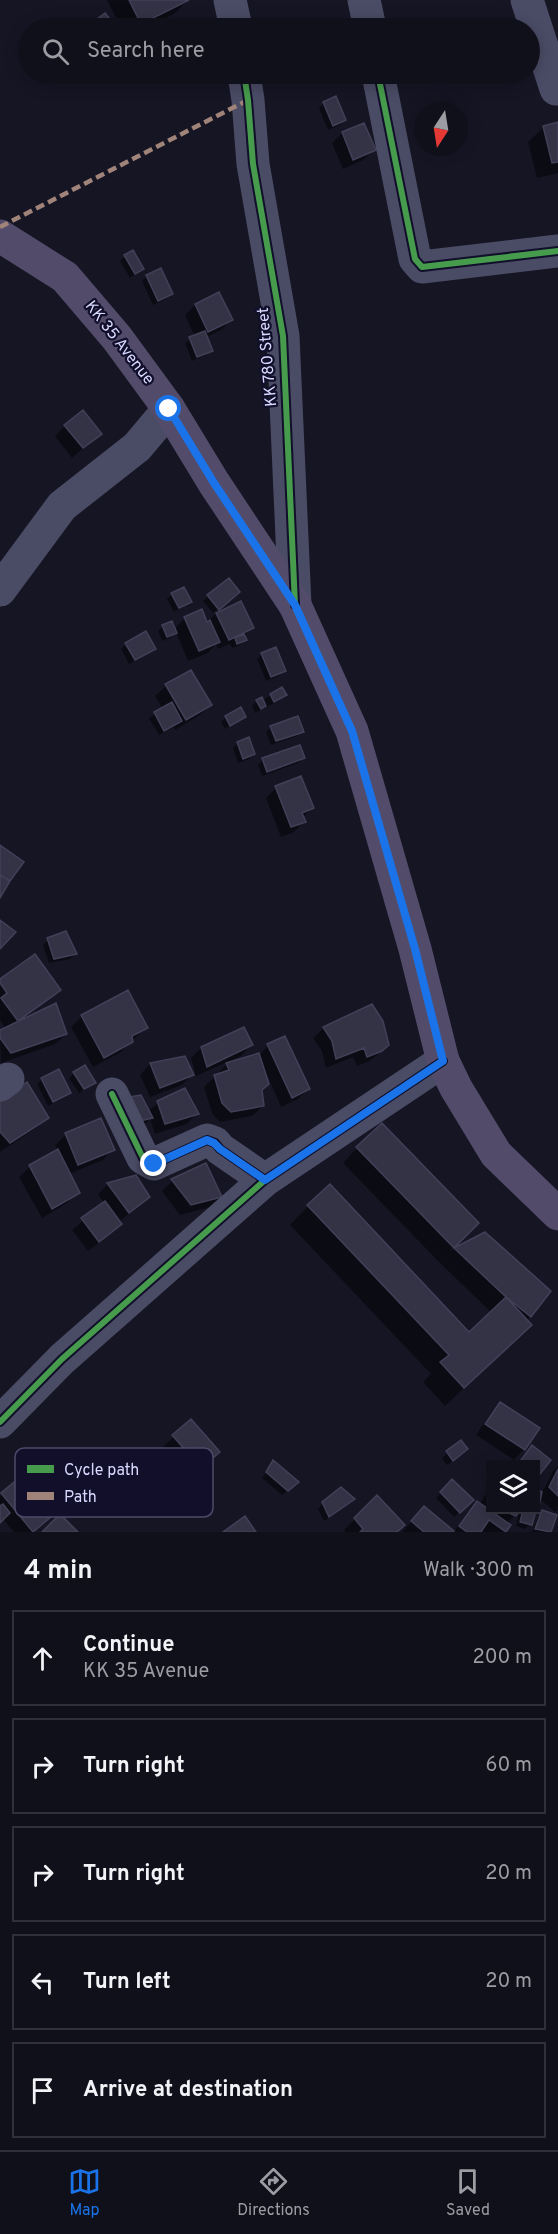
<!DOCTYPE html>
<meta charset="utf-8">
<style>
body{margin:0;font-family:Overpass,sans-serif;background:#191924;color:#f1f3f6}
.controls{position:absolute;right:18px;bottom:18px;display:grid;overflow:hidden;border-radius:0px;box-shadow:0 3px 15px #0003}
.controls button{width:54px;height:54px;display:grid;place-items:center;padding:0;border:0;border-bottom:2px solid #30303a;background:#10101b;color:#f1f3f6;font:30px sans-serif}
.compass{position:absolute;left:414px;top:102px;width:54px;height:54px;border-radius:50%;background:#10101b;box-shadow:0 3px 15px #0003;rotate:192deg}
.stop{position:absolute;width:18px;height:18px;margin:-14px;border:4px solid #1a73e8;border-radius:50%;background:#fff}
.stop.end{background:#1a73e8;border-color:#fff;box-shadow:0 2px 6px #0008}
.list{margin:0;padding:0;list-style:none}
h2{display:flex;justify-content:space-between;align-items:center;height:78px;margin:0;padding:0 24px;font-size:26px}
h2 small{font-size:20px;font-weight:400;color:#9c9da3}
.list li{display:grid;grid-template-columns:39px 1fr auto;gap:18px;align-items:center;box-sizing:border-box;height:96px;margin:0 12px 12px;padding:0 12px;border:2px solid #30303a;border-radius:0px}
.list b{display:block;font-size:22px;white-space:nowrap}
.list p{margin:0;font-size:20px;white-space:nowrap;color:#9c9da3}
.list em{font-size:20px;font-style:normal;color:#9c9da3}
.icon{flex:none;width:33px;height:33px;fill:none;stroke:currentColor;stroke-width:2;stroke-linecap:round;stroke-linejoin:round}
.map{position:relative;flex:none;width:558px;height:1532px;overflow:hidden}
.search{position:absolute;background:#10101b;box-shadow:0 3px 15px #0003;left:18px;right:18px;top:18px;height:66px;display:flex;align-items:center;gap:15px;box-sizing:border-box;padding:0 21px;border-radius:33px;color:#9c9da3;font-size:22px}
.sheet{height:618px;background:#10101b}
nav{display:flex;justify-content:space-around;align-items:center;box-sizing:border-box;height:84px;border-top:2px solid #30303a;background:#10101b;font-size:16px;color:#9c9da3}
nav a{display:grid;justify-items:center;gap:3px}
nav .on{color:#1a73e8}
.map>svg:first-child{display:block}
</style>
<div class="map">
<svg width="558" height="1532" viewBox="0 0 558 1532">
<rect width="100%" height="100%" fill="#161524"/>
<path fill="#0007" d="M107,0h81l-14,14 -30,14h-23z
M324,103l21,17 -5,5 -12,5 -9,-22z
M558,124v49l-21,5 -9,-36 16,-15z
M363,125l11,25 -11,10 -20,9 -11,-26 10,-10z
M125,256l17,13 -12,9 -10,-17z
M147,276l24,18 -5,5 -13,6 -11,-24z
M219,294l12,26 -10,10 -15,7 5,13 -5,5 -14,6 -7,-18 10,-6 -10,-22 10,-10z
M65,426l35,7 -28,25 -17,-22z
M228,580l5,17 -20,16 -10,-12z
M172,594l18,7 -16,11 -7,-13z
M240,602l12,25 -8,9 1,4 -5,5 -8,3 -2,-4 -12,5 -2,-5 -8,9 -20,8 -12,-29 -6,6 -8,3 -4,-10 5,-5 11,3 11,-11 21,6 8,-9z
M126,644l28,5 -25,15 -8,-15z
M262,654l22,17 -5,5 -13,5 -9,-22z
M190,672l20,33 -10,10 -25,15 -1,-3 -15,8 -10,-17 14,-9 -8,-13 11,-10z
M271,695h14l-5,5 -25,13 -3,-7 5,-5h5z
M244,716l-19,13 -4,-7 5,-5z
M271,727l31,4 -5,5 -26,9 -5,-13z
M238,743l16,11 -5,5 -11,4 -5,-15z
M303,758l-5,5 -36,13 -4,-11 5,-5z
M276,788l36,20 -9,9 1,4 -10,11 -13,5 -15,-39z
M48,940l27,14 -5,5 -21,4 -6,-18z
M0,981l59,9 -32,26 39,18 -11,10 -54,19 -1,-31 6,-3 -6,-9z
M82,1016l64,11 -25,25 -28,15 -22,-40z
M324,1028l64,17 -18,16 -13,5 -4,-9 -27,11 -4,-17 -9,-13z
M251,1045l-10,11 -45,20 -5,-18 10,-10z
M268,1046l40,43 -10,10 -17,8 -14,-32 -7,15 3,16 -11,10 -32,6 -8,-9 -8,-26 25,-25 31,-8z
M184,1057l8,18 -10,10 -32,12 -10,-22 10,-11z
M74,1073l20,10 -15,10 -10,-15z
M42,1079l28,13 -5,5 -17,9 -11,-22z
M0,1102l47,16 -11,10 -36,24z
M158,1103l39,10 -10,11 -32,10 -5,-15 -4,4 -16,3z
M100,1120l13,29 -10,11 -34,14 9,18 -11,11 -25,15 -23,-41 11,-10 28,-16 -3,-6 11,-10z
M357,1148l120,75 -28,28 36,-17 45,82 -19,27 -66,63 -22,-24 8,-8 -141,-149 18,-19 161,128 23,-21 -53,-51 -96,-99z
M205,1165l15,32 -10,10 -30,8 -18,-24 10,-10z
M108,1184l40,13 -29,25 1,2 -10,10 -22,17 -16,-21 32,-27 -6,-9z
M500,1404l24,45 -10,11 -38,-25 14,-21z
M190,1421l17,41 -17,15 -27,-30z
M461,1442l1,12 -15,11 -5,-7z
M527,1452l22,8 -13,16v-12h-18z
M274,1462l18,25 -10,8 -20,-17z
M558,1466v44l-3,2 -16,-14 -3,9v-17l6,3 11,-22z
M25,1475l20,46 -12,11h-19l-11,-13 -3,3v-26z
M452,1481l20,19 -18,17 -18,-19z
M490,1487v23h28l-11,14 2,1 -5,7h-50l13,-19 11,-10 2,1z
M377,1497l19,35h-50l-2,-2z
M323,1503l25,1 -24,17 -6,-12z
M424,1508l29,24h-51z
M523,1510h10l-3,14 -5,5 -9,-3 3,-12z
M543,1512l12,4 -6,16h-17l6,-15z"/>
<path fill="#343346" stroke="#424058" stroke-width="1.5" d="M129,0h60l-48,24z
M105,13l12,15h-32z
M336,96l10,24 -13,6 -10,-24z
M558,122v40l-6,1 -9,-37z
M364,123l12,27 -23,10 -11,-28z
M133,250l11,19 -9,5 -11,-19z
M161,268l12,26 -15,7 -12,-26z
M219,292l14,28 -25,12 -13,-28z
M205,331l8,20 -16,6 -8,-20z
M83,410l19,24 -19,14 -19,-23z
M229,578l11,14 -21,18 -12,-15z
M184,587l8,15 -13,6 -8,-15z
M241,601l13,27 -25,12 -13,-27z
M202,609l5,13 3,-2 10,22 -21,9 -15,-34z
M172,621l5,12 -10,4 -5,-12z
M146,631l10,18 -21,11 -10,-17z
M244,634l3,6 -10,4 -2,-6z
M276,647l10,24 -15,6 -10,-24z
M191,670l21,35 -26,15 -21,-36z
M282,687l5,8 -13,7 -4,-8z
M262,697l4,9 -5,3 -5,-9z
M172,702l10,19 -18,10 -10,-19z
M241,707l5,10 -16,9 -5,-10z
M298,716l6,16 -28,9 -6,-15z
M249,737l6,17 -12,5 -6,-17z
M300,745l5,13 -38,14 -5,-14z
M301,776l13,32 -12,5 4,9 -15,5 -16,-41z
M0,845l24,17 -14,19 -10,-6z
M0,875l10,6 -10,17z
M0,920l16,12 -16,17z
M66,931l11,23 -23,5 -7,-21z
M35,954l26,36 -43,31 -17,-23 6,-5 -7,-10v-4z
M128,990l20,38 -16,8 1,6 -29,16 -23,-43z
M56,1003l11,31 -56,19 -11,-15v-8z
M372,1004l11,17 6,24 -7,6 -15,6 -3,-9 -28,11 -4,-18 -9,-14z
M244,1027l9,18 -46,22 -6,-20z
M285,1036l25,53 -18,9 -25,-54z
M259,1053l10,31 -7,6 2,16 -33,6 -9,-9 -8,-28 15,-5 -3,-7z
M185,1056l9,19 -34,13 -10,-25z
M85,1065l11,18 -12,6 -11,-17z
M59,1069l12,24 -18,9 -12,-24z
M27,1082l22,36 -39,25 -10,-11v-31z
M185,1088l14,26 -34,10 -8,-23z
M141,1095l12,23 -18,4 -7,-25z
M101,1118l14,32 -37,15 -13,-32z
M382,1123l97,100 -25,25 -98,-101z
M58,1149l22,44 -28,16 -23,-44z
M206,1163l16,34 -31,8 -20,-26z
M136,1175l14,22 -21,16 -22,-30z
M330,1184l139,148 37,-35 26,28 -68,63 -24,-26 9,-7 -142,-150z
M105,1201l17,23 -23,18 -18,-24z
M485,1232l66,59 -20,26 -25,-20 -52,-49z
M500,1402l40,26 -15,22 -40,-26z
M191,1419l29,33 -19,16 -29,-33z
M461,1440l7,9 -15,12 -7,-10z
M532,1445l19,15 -11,14 -4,-3v-7h-9l-6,-4z
M273,1460l26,22 -11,9 -22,-19z
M558,1469v27l-9,-9z
M25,1473l33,38 -25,21 -32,-39z
M452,1479l22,21 -14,13 -20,-21z
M341,1487l14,12 -26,18 -7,-15z
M536,1489l6,3 -3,14 -3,-1z
M377,1495l28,30 -8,7h-37l3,-3 -9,-11z
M477,1501l34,24 -5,7 -17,-12 -8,12h-14l-8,-6z
M3,1504l7,9 -10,10v-17z
M424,1506l30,25 -1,1h-29l-13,-11z
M502,1510h18l-4,6z
M523,1510l13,1 -4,14 -12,-3z
M542,1510l15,5 -6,17 -16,-3z
M60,1514l18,18h-36z
M245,1516l11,16h-33z"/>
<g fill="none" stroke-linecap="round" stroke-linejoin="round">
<path stroke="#4a4b65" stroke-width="33" d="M230,0l6,28
M364,0l6,28
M527,0l29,89
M244,74l4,26 5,64 30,172 12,269
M378,74l37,185 7,8 136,-16
M0,590l62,-84 75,-59 32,-38
M0,1085l8,-6
M112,1094l31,64 11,6 53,-24 8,3 5,6 45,31 178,-119
M0,1422l62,-63 203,-179"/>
<path stroke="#524c6a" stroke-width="33" d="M0,236l65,41 52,61 52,71 45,74 81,122 57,126 63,218 28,112 13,27 40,66 62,60"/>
<path stroke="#a18479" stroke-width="4.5" stroke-dasharray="9 4.5" stroke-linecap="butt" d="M0,227l248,-127"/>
<g stroke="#110f2a" stroke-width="10">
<path id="cycleway" d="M244,74l4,26 5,64 30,172 12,269
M378,74l37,185 7,8 136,-16
M112,1094l31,64 11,6 53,-24 8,3 5,6 45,31 178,-119
M0,1422l62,-63 203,-179"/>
</g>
<use href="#cycleway" stroke="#469c4c" stroke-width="6"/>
</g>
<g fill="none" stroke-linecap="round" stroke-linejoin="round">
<path stroke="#1a73e8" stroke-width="8" d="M154,1164l53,-24 7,3 6,6 45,31 178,-119 -28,-112 -63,-218 -57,-126 -81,-122 -45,-74"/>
</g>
<g text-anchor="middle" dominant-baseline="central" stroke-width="4.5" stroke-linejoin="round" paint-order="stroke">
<g font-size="16" fill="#d9d8ff" stroke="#110f2a">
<text transform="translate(119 343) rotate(52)">KK 35 Avenue</text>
<text transform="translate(268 357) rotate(-95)">KK 780 Street</text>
</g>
</g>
<rect x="15" y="1448" width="198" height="69" rx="9" fill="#110f2a" stroke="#4d4b6a" stroke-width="1.5"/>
<rect x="27" y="1465" width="27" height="8" fill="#469c4c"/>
<rect x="27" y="1492" width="27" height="8" fill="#a18479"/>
<g font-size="16" fill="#d9d8ff">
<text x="64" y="1475">Cycle path</text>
<text x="64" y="1502">Path</text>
</g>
</svg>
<div class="controls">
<button><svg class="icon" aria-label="layers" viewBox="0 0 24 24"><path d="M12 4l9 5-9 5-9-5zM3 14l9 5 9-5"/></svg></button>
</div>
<svg class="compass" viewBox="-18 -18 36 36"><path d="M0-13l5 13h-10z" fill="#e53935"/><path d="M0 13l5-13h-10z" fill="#9c9da3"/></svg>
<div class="stop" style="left:169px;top:409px"></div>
<div class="stop end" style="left:154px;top:1164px"></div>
<div class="search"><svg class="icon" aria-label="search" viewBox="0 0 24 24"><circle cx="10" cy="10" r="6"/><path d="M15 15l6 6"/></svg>Search here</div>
</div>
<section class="sheet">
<h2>4 min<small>Walk · 300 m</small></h2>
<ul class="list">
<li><svg class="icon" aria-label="ahead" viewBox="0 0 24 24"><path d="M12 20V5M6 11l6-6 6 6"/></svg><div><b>Continue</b><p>KK 35 Avenue</p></div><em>200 m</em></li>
<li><svg class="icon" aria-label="right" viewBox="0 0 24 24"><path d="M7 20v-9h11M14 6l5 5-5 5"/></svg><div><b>Turn right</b></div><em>60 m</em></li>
<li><svg class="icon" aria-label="right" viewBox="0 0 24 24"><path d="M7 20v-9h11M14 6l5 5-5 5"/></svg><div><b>Turn right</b></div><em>20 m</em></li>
<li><svg class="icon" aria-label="left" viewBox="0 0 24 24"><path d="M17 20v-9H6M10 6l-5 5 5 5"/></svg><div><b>Turn left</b></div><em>20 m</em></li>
<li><svg class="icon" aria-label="arrive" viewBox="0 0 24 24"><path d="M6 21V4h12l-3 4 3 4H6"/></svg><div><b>Arrive at destination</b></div></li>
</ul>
</section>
<nav>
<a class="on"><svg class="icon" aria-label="map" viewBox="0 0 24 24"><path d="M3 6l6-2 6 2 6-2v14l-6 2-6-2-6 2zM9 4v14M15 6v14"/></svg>Map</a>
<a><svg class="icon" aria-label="directions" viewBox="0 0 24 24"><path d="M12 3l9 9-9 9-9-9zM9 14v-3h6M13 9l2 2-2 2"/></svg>Directions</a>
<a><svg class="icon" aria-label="saved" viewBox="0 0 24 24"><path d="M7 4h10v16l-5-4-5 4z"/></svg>Saved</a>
</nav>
